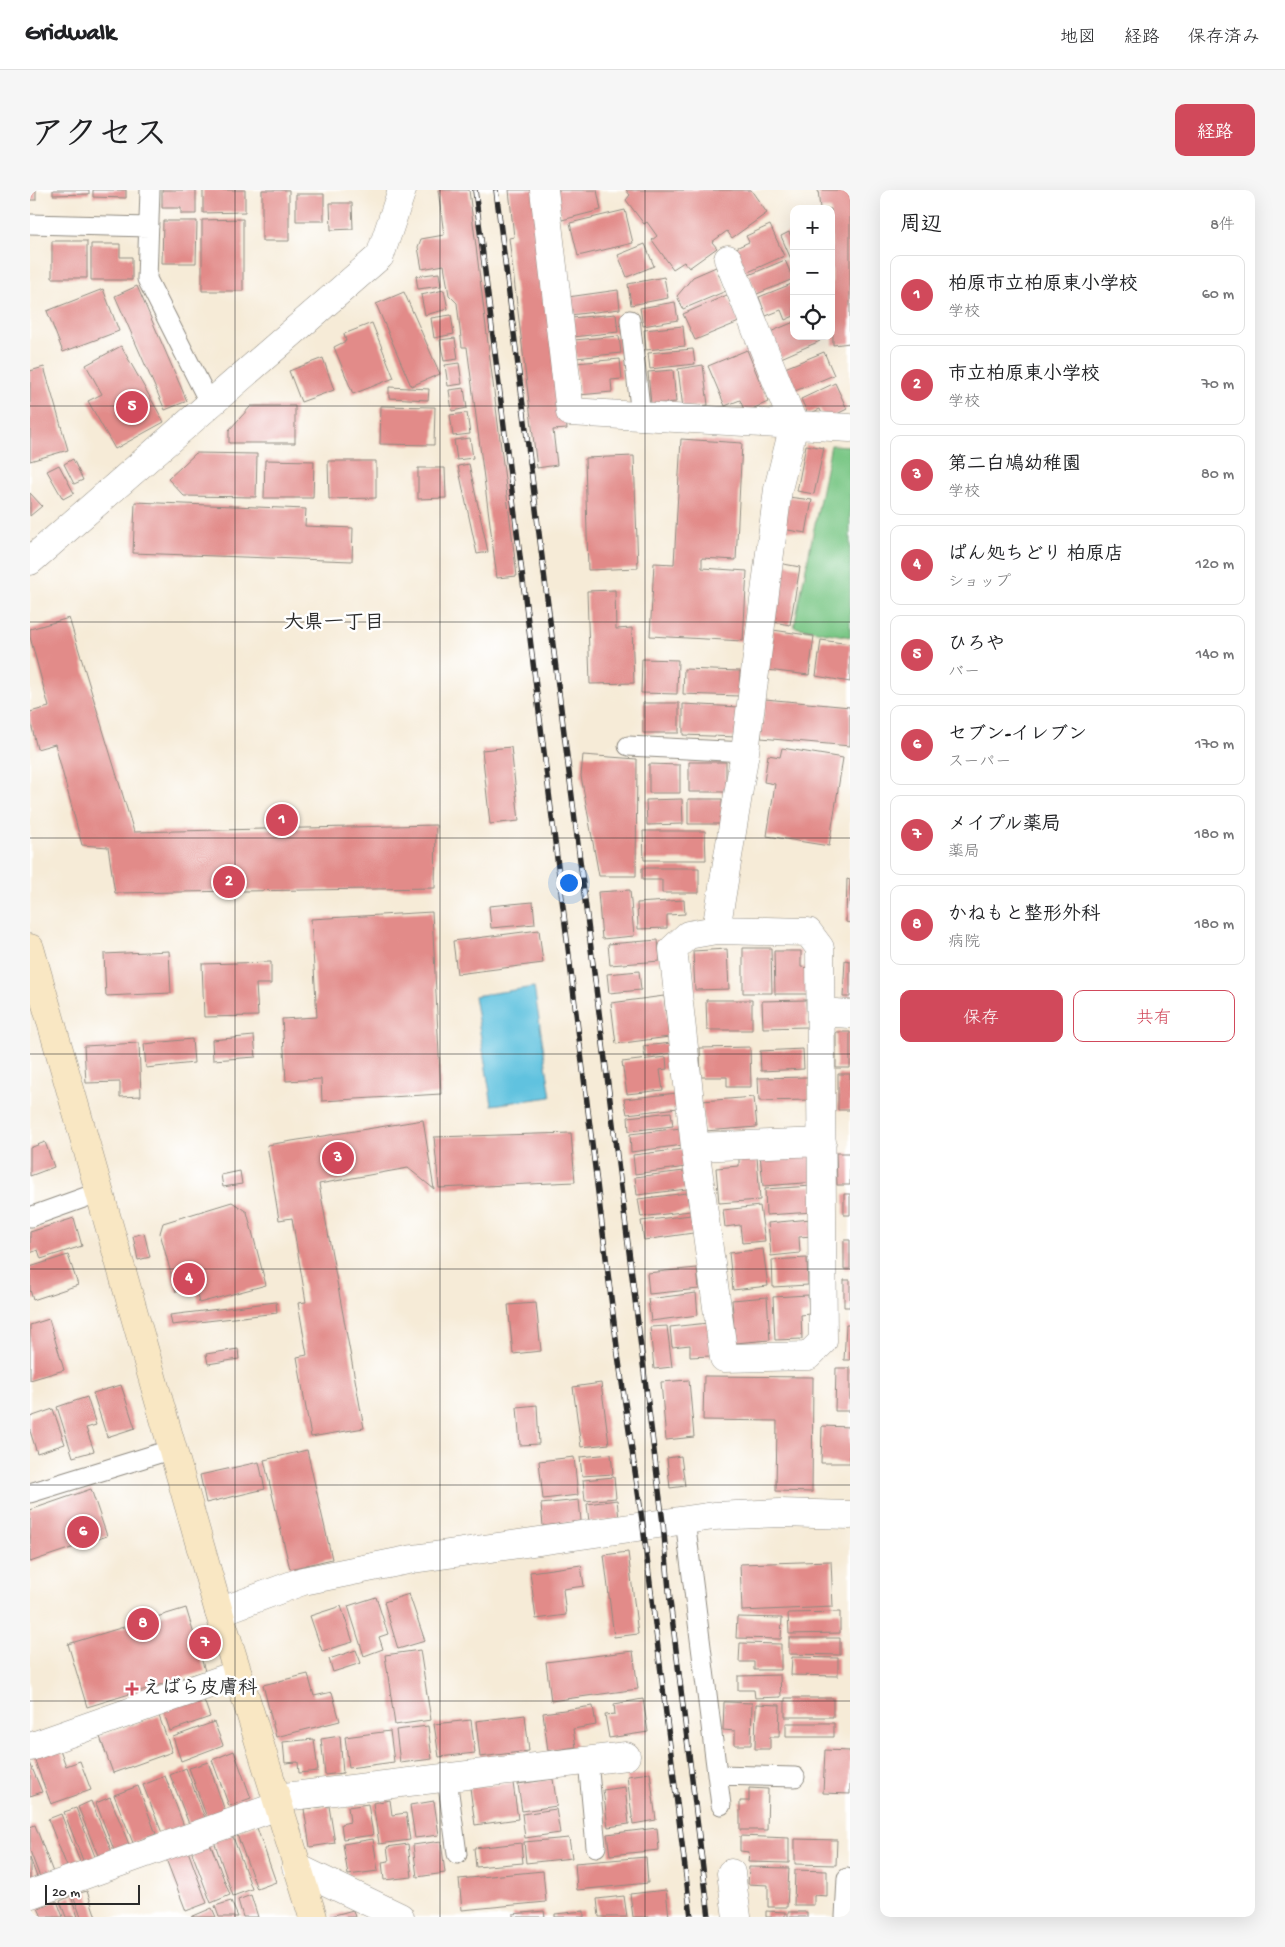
<!DOCTYPE html>
<html lang="ja">
<meta charset="utf-8">
<style>
body{margin:0;font-family:"Gochi Hand","Klee One",sans-serif;background:#f6f6f6;color:#202124}
.controls{position:absolute;right:15px;top:15px;display:grid;overflow:hidden;border-radius:10px;box-shadow:0 5px 20px #0002}
.controls button{width:45px;height:45px;display:grid;place-items:center;padding:0;border:0;border-bottom:1px solid #e0e0e0;background:#fff;color:#202124;font:25px sans-serif}
.scale{position:absolute;left:15px;bottom:12px;width:95px;box-sizing:border-box;padding-left:5px;border:2px solid #2b2b2b;border-top:0;font-size:14px;line-height:18px;white-space:nowrap;color:#2b2b2b;-webkit-text-stroke:4px #fff;paint-order:stroke}
.you{position:absolute;left:538px;top:692px;width:18px;height:18px;margin:-12px;border:4px solid #fff;border-radius:50%;background:#1a73e8;box-shadow:0 0 0 8px #1a73e833}
.badge{display:grid;place-items:center;width:32px;height:32px;border-radius:50%;background:#d1495b;color:#fff;font-size:16px;font-weight:700}
.pin{position:absolute;translate:-50% -50%;border:2px solid #fff;box-shadow:0 1px 5px #0006}
.list{margin:0;padding:0;list-style:none}
h2{display:flex;justify-content:space-between;align-items:center;height:65px;margin:0;padding:0 20px;font-size:21px}
h2 small{font-size:16px;font-weight:400;color:#757577}
.list li{display:grid;grid-template-columns:32px 1fr auto;gap:15px;align-items:center;box-sizing:border-box;height:80px;margin:0 10px 10px;padding:0 10px;border:1px solid #e0e0e0;border-radius:10px}
.list b{display:block;font-size:19px;white-space:nowrap}
.list p{margin:0;font-size:16px;white-space:nowrap;color:#757577}
.list em{font-size:16px;font-style:normal;color:#757577}
.actions{display:flex;gap:10px;padding:15px 20px}
.actions a{flex:1;padding:11px 0;border:1px solid #d1495b;border-radius:10px;text-align:center;font-size:18px;color:#d1495b}
.actions .main{background:#d1495b;color:#fff}
.icon{flex:none;width:28px;height:28px;fill:none;stroke:currentColor;stroke-width:2;stroke-linecap:round;stroke-linejoin:round}
.map{position:relative;flex:none;width:820px;height:1727px;overflow:hidden;border-radius:10px}
header{display:flex;align-items:center;gap:30px;box-sizing:border-box;height:70px;padding:0 25px;background:#fff;border-bottom:1px solid #e0e0e0}
header strong{font-size:24px}
nav{display:flex;gap:28px;margin-inline-start:auto;font-size:18px}
.intro{display:flex;align-items:center;justify-content:space-between;box-sizing:border-box;height:120px;padding:0 30px}
h1{margin:0;font-size:35px}
.button{padding:12px 22px;border-radius:10px;background:#d1495b;color:#fff;font-size:18px;font-weight:700}
main{display:flex;gap:30px;padding:0 30px}
aside{flex:1;background:#fff;border-radius:10px;box-shadow:0 5px 20px #0002}
.map>svg:first-child{display:block}
</style>
<header>
<strong>Gridwalk</strong>
<nav><a>地図</a><a>経路</a><a>保存済み</a></nav>
</header>
<div class="intro"><h1>アクセス</h1><a class="button">経路</a></div>
<main>
<div class="map">
<svg width="820" height="1727" viewBox="0 0 820 1727">
<rect width="100%" height="100%" fill="#fff"/>
<filter id="ink" filterUnits="userSpaceOnUse"><feTurbulence type="fractalNoise" baseFrequency=".02" numOctaves="2"/><feDisplacementMap in="SourceGraphic" scale="10" xChannelSelector="R" yChannelSelector="G"/><feConvolveMatrix kernelMatrix="1 2 1 2 8 2 1 2 1" color-interpolation-filters="sRGB"/></filter>
<filter id="wash" filterUnits="userSpaceOnUse"><feTurbulence type="fractalNoise" baseFrequency=".0096" numOctaves="4" result="noise"/><feDisplacementMap in="SourceGraphic" scale="20" xChannelSelector="R" yChannelSelector="G"/><feGaussianBlur stdDeviation="1.12" result="paint"/><feColorMatrix in="noise" values="0 0 0 0 0 0 0 0 0 0 0 0 0 0 0 0 0 1.4 0 .05"/><feComposite in="paint" operator="in"/></filter>
<g filter="url(#wash)">
<rect width="100%" height="100%" fill="#f6ebd7"/>
<path fill="#7bc887" stroke="#537a59" d="M801,255l19,1v191l-56,-10z"/>
<path fill="#61c2df" stroke="#467685" d="M504,797l17,110 -59,8 -18,-109z"/>
<g id="blocks">
<path fill="#e28b89" d="M0,0h6v10h-6z
M23,0h36v4l-36,1z
M63,0h33v8l-33,-1z
M132,0h34v24h-15v-6h-19z
M173,0h42v22l-42,1z
M232,0h27v51h-27z
M408,0h31l48,386 -20,2 -30,-231h-5l-5,-44 -8,-8 -5,-30 -22,4 -4,-22 3,-8 23,-4z
M479,0h30l28,239 -14,1 4,35 -20,3 -28,-230 5,-1z
M525,0h42l4,20 -39,10z
M596,0h125l16,23 -35,25 -5,-7 -15,11 5,6 -28,20 -5,-6 -11,7 -21,-29 5,-4 -10,-14 -3,2 -18,-24 4,-5z
M788,0h32v153l-17,2 -2,-136h-11z
M266,4h28v27h-28z
M300,13h22l1,26 -22,1z
M595,20l8,33 -55,13 -8,-33z
M213,29v72h-41v-71z
M133,31h34l-1,42h-34z
M740,35l14,31 -38,17 -10,-25 13,-6 -3,-6z
M759,42l5,11v23l-13,-30z
M22,51h35v37h-35z
M61,54h29v13h12v23h-41z
M615,54l9,22 -27,11 -9,-22z
M755,70l8,19 -36,15 -8,-19z
M686,77l10,24 -43,18 -6,-13 16,-19z
M409,83l2,13 -23,3 -2,-13z
M634,87l4,21 -37,7 -3,-21z
M764,93v33l-9,4 -4,-10 -15,6 -7,-19z
M107,96l50,115 -22,9 -50,-114z
M73,99l16,42 -56,21 -16,-41z
M414,100l4,19 -23,6 -4,-20z
M588,100l2,19 -50,6 -2,-18z
M374,102l36,82 -29,12 -35,-82z
M697,105l12,27 -44,18 -12,-26z
M645,112l3,18 -35,6 -3,-18z
M586,124l2,18 -45,5 -2,-19z
M421,125l3,19 -20,4 -3,-20z
M764,132v14h24l2,5 -39,17 -11,-26z
M342,133l22,55 -41,16 -19,-47 12,-6 -2,-7z
M653,136l2,20 -39,4 -2,-20z
M589,146l2,17 -45,5 -2,-18z
M425,148l3,21 -14,2 -4,-21z
M91,156l43,76 -49,27 -27,-48 14,-7 -16,-29z
M663,159l2,15 -45,5 -2,-16z
M717,160l21,52 -23,10 -5,-12 -15,6 -17,-40z
M794,162l10,23 -39,16 -10,-23z
M293,168l11,32 -33,12 -12,-31z
M590,169l2,20 -11,1 1,12 -33,3 -3,-32z
M429,173l3,21 -14,2 -3,-21z
M673,175l5,40 -25,3 -5,-39z
M14,177l24,83 -38,11v-90z
M643,180l3,32 -25,2 -3,-32z
M805,193l12,26 -22,11 -5,-11 -12,5 -7,-15z
M359,197l40,2 -1,11 -39,-2z
M434,198l3,20 -15,3 -3,-21z
M221,216h44v37h-66v-13z
M351,216l54,1 -1,38 -54,-1z
M437,223l3,21 -17,2 -3,-21z
M440,248l3,20 -16,2 -3,-20z
M651,249l61,4 -6,117 -34,-2v10l45,3 -4,70 -93,-5 4,-73 20,1z
M776,255l18,3 -10,46 -17,-3z
M166,263l61,1 -1,43 -72,-1 -16,-17z
M604,266l4,112 -50,2 -3,-112z
M43,269l10,21 -9,4 -10,-20z
M235,270l49,1 -1,37h-49z
M298,271h48v37l-47,1z
M439,274l19,88 -11,2 -19,-88z
M29,275l15,28 -11,6 -16,-28z
M388,278h27l1,30 -28,1z
M0,303l12,13 -12,10z
M758,307l24,3 -6,33 -24,-4z
M105,312l171,7 -1,17 48,2 -1,33 -219,-8z
M748,373l22,4 -10,58 -22,-4z
M585,400l1,39 16,-1 2,55 -44,1 -3,-93z
M39,428l65,214 302,-7 -1,63 -320,5 -7,-46 -26,-2 -27,-101 -18,5 -7,-30v-7l19,-5 -19,-70v-8z
M743,440l41,6 -5,39 -42,-5z
M791,450l29,4v38l-34,-6z
M612,469l36,1 -1,34 -36,-1z
M654,479l56,2 -1,25 -56,-2z
M735,509l85,8v39l-89,-8z
M613,513h36v30h-36z
M653,514l56,3 -2,30 -54,-2z
M481,557l8,74 -29,3 -8,-74z
M752,558l61,10 -14,88 -62,-10 8,-52 -11,-2 4,-27 12,2z
M553,565l54,4 -1,117h-37l-18,-100z
M659,572h37v30h-37z
M619,574l31,1v28h-31z
M652,609l1,25 -36,1 -1,-25z
M658,609h34v25h-34z
M613,641h62l1,29h-62z
M612,678h57v25h-37v-13h-20z
M817,689l3,1v43l-4,-1z
M600,700l4,46 -32,3 -4,-47z
M654,710l1,14 -18,1v13l-29,1 -1,-26z
M503,712l2,22 -44,4 -2,-22z
M402,722l9,182 -119,7 -1,-22 -35,2 -4,-62 35,-2 -6,-98z
M509,740l4,33 -86,11 -4,-33z
M628,750l2,21 -50,4 -2,-21z
M713,758h28l1,45h-29z
M697,759l2,40 -34,1 -2,-39z
M139,761l2,42 -65,3 -2,-42z
M744,761h27v16l7,1v26h-33z
M815,770l5,1v36h-7z
M241,772v22h-15l2,32 -54,1 -2,-53z
M609,781l2,19 -32,3 -2,-19z
M634,806l5,41 -53,7 -5,-41z
M676,810h46v30h-45z
M776,810l1,27 -44,1 -1,-27z
M806,842h14v36h-14z
M224,846l2,21 -43,3 -1,-20z
M162,849l2,24 -48,5 -2,-24z
M109,853l2,53 -21,1v-15l-34,1 -2,-37z
M642,853l1,10 -28,4 -2,-11z
M720,857l1,40h-24v-10h-26l-1,-29z
M773,859l1,20 -43,2 -1,-20z
M636,867l1,12 -7,1 3,20 -36,4 -5,-32z
M808,884h12v36h-12z
M779,887v23l-50,1 -1,-23z
M647,903l1,15 -51,6 -3,-15z
M724,907l3,30 -52,4 -3,-30z
M641,922l2,14 -44,5 -1,-14z
M393,930l11,69 -26,-21 -89,16 45,244 -53,9 -14,-80 10,-2 -9,-52 8,-1 -14,-84 -13,2 -12,-75z
M651,938l2,17 -52,7 -1,-18z
M541,943l4,49 -136,6 -5,-51z
M15,952l9,25 -24,9v-28z
M653,959l3,18 -51,7 -2,-19z
M774,961l11,7 2,24 -54,4 -3,-32z
M806,963h14v32h-13z
M727,966l3,44 -41,3 -3,-35 23,-2v-8z
M210,981l2,13 -19,3 -2,-12z
M654,981l3,18 -50,6 -2,-18z
M782,996l2,26 -48,3 -1,-26z
M657,1003l3,18 -49,6 -3,-18z
M814,1004h6v21h-6z
M202,1012l15,10 19,73 -67,18 -4,-16 -19,5 -16,-59 3,-10z
M730,1016l5,35 -23,2 -2,-18 -15,2 -2,-17z
M661,1025l2,18 -49,7 -3,-19z
M44,1028l8,28 -41,13 -3,-9 -8,3v-21z
M781,1029l1,17 -13,1 1,16 -29,3 -3,-33z
M114,1043l6,24 -12,3 -5,-24z
M814,1050h6v29h-6z
M733,1059l5,37 -35,4 -4,-37z
M38,1065l10,30 -45,15 -3,-10v-23z
M777,1068l1,27 -35,2 -1,-27z
M667,1078l2,21 -50,5 -2,-21z
M814,1090h6v27h-6z
M666,1103l2,22 -47,6 -3,-22z
M778,1105l1,19 -8,1 1,24 -27,1 -2,-43z
M737,1107l3,43 -35,3 -3,-43z
M246,1112l1,11 -105,12 -2,-10z
M506,1113l5,48 -28,3 -5,-49z
M19,1129l15,51 -34,10v-55z
M678,1133l3,33 -21,1v-12l-18,2 -2,-20z
M816,1135h4v35h-6z
M637,1136l5,41 -18,2 -4,-42z
M208,1159l1,10 -31,5 -2,-10z
M806,1178h14v43h-15z
M674,1186l109,1 -1,115 -36,-1 1,-70 -74,-1z
M659,1190l5,57 -28,3 -5,-58z
M571,1193l8,61 -28,3 -8,-60z
M91,1195l14,43 -28,9 -14,-44z
M57,1207l9,28 -10,3 8,23 -21,6 -16,-50z
M507,1215l2,39 -19,1 -3,-38z
M23,1219l12,35 -28,9 -7,-22v-14z
M792,1236l28,1v36h-29z
M277,1260l25,109 -42,10 -26,-109z
M581,1264l2,20 -31,2 -2,-19z
M651,1266l4,30 -15,2 -3,-30z
M544,1267l4,38 -35,4 -4,-38z
M229,1272l6,27 -59,14 -6,-28z
M584,1287l2,21 -31,3 -2,-21z
M61,1299l16,47 -77,26v-52z
M549,1310l2,21 -38,5 -2,-22z
M587,1310l2,19 -30,3 -2,-18z
M598,1362l10,82 -24,3 -10,-82z
M801,1371l2,46 -91,4 -2,-47z
M551,1375l3,21 -21,3 3,26 -30,4 -6,-47z
M379,1404l16,47 -27,8 -14,-47z
M346,1407l12,37 -9,3 4,12 -19,7 -16,-50z
M311,1416l12,36 -31,9 -12,-35z
M156,1418l19,63 -118,36 -19,-63z
M810,1422v21l-51,1 -1,-21z
M707,1427l45,1 -1,21 -45,-1z
M759,1448h51v17l-51,-1z
M710,1453l41,1v26h-27v-8h-15z
M326,1460l5,13 -28,9 -4,-13z
M390,1460l11,70 -36,5 -10,-70z
M603,1461l5,38 -87,12 -5,-39z
M762,1467l46,1v18l-47,-1z
M278,1484l6,22 18,-4 8,29 -64,16 -13,-52z
M750,1485l1,22 -26,1 -1,-8h-16v-14z
M173,1507l7,20 -40,14 -7,-21z
M755,1508h48v19h-48z
M613,1509l5,33 -39,6 -4,-23 10,-1 -1,-10z
M694,1512l28,1 -1,42h-16v-14l-12,-1z
M726,1514l24,1 -1,32h-9v12h-15z
M563,1516l3,19 -23,4 3,18 -28,4 -5,-38z
M495,1525l4,36 -49,6 -4,-36z
M129,1526l13,36 -59,21 -13,-36z
M441,1530l4,33 -36,4 -5,-33z
M184,1532l9,23 -42,16 -8,-24z
M756,1533h48v14h-48z
M398,1536l4,33 -32,4 -4,-33z
M360,1541l4,31 -45,6 -4,-31z
M310,1546l3,37 -18,2 -4,-36z
M284,1549l4,32 -19,2 -1,-11 -13,1 -2,-21z
M29,1557l7,19 14,-5 11,29 -40,14 -18,-48z
M795,1560l25,1v43l-27,-1z
M204,1561l17,47 -22,8 -17,-46z
M178,1572l17,49 -18,7 -18,-50z
M0,1573l12,29 -12,4z
M156,1578l19,50 -16,6 -19,-49z
M620,1583l6,47 -23,4 -6,-48z
M135,1586l19,50 -22,7 -19,-48z
M523,1589l4,27 -35,5 -4,-27z
M483,1593l5,36 -43,6 -5,-37z
M108,1596l18,48 -23,9 -19,-48z
M595,1597l4,37 -21,3 -5,-37z
M719,1598l19,1 -1,41h-27v-29h9z
M80,1607l20,50 -15,6 -19,-50z
M360,1610l2,15 14,-2 4,27 -31,4 -6,-41z
M61,1611l21,51 -13,6 -21,-51z
M404,1611l5,34 -24,3 -5,-33z
M338,1614l5,31 -30,4 -2,-15 9,-2 -2,-15z
M299,1616l6,37 -25,4 -6,-38z
M46,1618l20,51 -12,4 -20,-51z
M526,1619l4,24 -35,5 -3,-24z
M31,1624l20,50 -13,5 -20,-50z
M5,1635l19,50 -13,5 -11,-29v-24z
M226,1635l20,57 -19,7 -21,-57z
M627,1638l2,22 -49,5 -3,-21z
M202,1644l20,55 -19,7 -19,-55z
M710,1646l49,2v25l-41,-1 1,-10 -9,-1z
M539,1648l3,20 -46,5 -2,-21z
M343,1649l5,32 -30,4 -5,-31z
M765,1649l42,1 -1,25 -41,-1z
M411,1651l4,32 -28,4 -4,-32z
M180,1653l20,52 -19,8 -20,-53z
M491,1653l2,20 -47,4 -2,-19z
M378,1654l4,33 -28,3 -2,-18 7,-1 -2,-14z
M158,1661l19,52 -21,8 -20,-52z
M616,1667l2,26 -71,7 -2,-27z
M0,1668l8,22 -8,4z
M719,1677l40,1 -2,39h-19v-22l-20,-1z
M765,1680l32,1v25l-13,-1v10h-20z
M513,1681l3,31 -84,8 -3,-31z
M636,1700l3,27h-36l-3,-23z
M57,1701l9,26h-15l-8,-22z
M221,1705l7,22h-15l-5,-17z
M41,1706l7,21h-12l-6,-16z
M594,1706l3,21h-28l-2,-18z
M27,1711l6,16h-21l-4,-9z
M201,1711l7,16h-19l-4,-11z
M182,1718l4,9h-25z
M323,1720l2,7h-24v-1z
M514,1721l1,6h-32v-3z
M554,1721v6h-29v-3z
M736,1721l19,1v5h-19z
M758,1722h19v5h-19z"/>
</g>
</g>
<g filter="url(#ink)">
<use href="#blocks" fill-opacity="0" stroke="#908b81" stroke-width="1"/>
<g fill="none" stroke-linecap="round" stroke-linejoin="round">
<g stroke="#908b81" stroke-width="21">
<path id="lane" d="M120,0l-3,89 63,125
M0,34l119,3
M600,130l11,96
M598,556l117,6
M0,1027l70,-25
M0,1303l143,-44
M655,1330l36,285
M558,1571l8,86
M687,1585l78,2
M417,1588l10,76
M815,1727l2,-39"/>
</g>
<g stroke="#908b81" stroke-width="29">
<path id="street" d="M514,0l26,222 280,16
M0,371l350,-305 22,-66
M686,740l92,2 12,16 3,393 -15,15 -84,2 -29,-211 -22,-198 15,-14z
M686,740l29,-178 33,-263 16,-64 -66,-166
M791,822l29,2
M665,957l127,-5
M189,1422l84,-31 110,-22 301,-43 66,-3 70,2
M0,1557l208,-73
M246,1608l350,-42
M266,1677l104,50
M701,1683l6,44
M1,1704l247,-88"/>
</g>
<g stroke="#908b81" stroke-width="29">
<path id="secondary" d="M0,758l189,664 94,305"/>
</g>
<use href="#lane" stroke="#fff" stroke-width="19"/>
<use href="#street" stroke="#fff" stroke-width="28"/>
<use href="#secondary" stroke="#f9e7c3" stroke-width="28"/>
<g stroke="#2b2b2b" stroke-width="5.5">
<path id="rail" d="M445,0l143,1165 25,171 48,391
M466,0l167,1333 7,78 39,316"/>
</g>
<use href="#rail" stroke="#fff" stroke-width="4" stroke-dasharray="11" stroke-linecap="butt"/>
</g>
</g>
<path fill="none" stroke="#2b2b2b" stroke-width="1" stroke-opacity="0.55" d="M205,0v1727M410,0v1727M615,0v1727M0,216h820M0,432h820M0,648h820M0,864h820M0,1079h820M0,1295h820M0,1511h820"/>
<path fill="#d1495b" stroke="#fff" stroke-width="2" d="M99.5 1491.5h5v5h5v5h-5v5h-5v-5h-5v-5h5z"/>
<g text-anchor="middle" dominant-baseline="central" stroke-width="5" stroke-linejoin="round" paint-order="stroke">
<g font-size="19" font-weight="bold" fill="#2b2b2b" stroke="#fff" text-anchor="start">
<text x="113" y="1499">えばら皮膚科</text>
</g>
<g font-size="20" font-weight="bold" fill="#2b2b2b" stroke="#fff">
<text x="304" y="434">大県一丁目</text>
</g>
</g>
</svg>
<div class="controls">
<button>+</button>
<button>−</button>
<button><svg class="icon" aria-label="locate" viewBox="0 0 24 24"><circle cx="12" cy="12" r="6"/><path d="M12 2v4M12 18v4M2 12h4M18 12h4"/></svg></button>
</div>
<div class="scale">20 m</div>
<div class="you"></div>
<div class="pin badge" style="left:252px;top:630px">1</div>
<div class="pin badge" style="left:199px;top:692px">2</div>
<div class="pin badge" style="left:308px;top:968px">3</div>
<div class="pin badge" style="left:159px;top:1089px">4</div>
<div class="pin badge" style="left:102px;top:217px">5</div>
<div class="pin badge" style="left:53px;top:1342px">6</div>
<div class="pin badge" style="left:175px;top:1453px">7</div>
<div class="pin badge" style="left:113px;top:1434px">8</div>
</div>
<aside>
<h2>周辺<small>8件</small></h2>
<ul class="list">
<li><span class="badge">1</span><div><b>柏原市立柏原東小学校</b><p>学校</p></div><em>60 m</em></li>
<li><span class="badge">2</span><div><b>市立柏原東小学校</b><p>学校</p></div><em>70 m</em></li>
<li><span class="badge">3</span><div><b>第二白鳩幼稚園</b><p>学校</p></div><em>80 m</em></li>
<li><span class="badge">4</span><div><b>ぱん処ちどり 柏原店</b><p>ショップ</p></div><em>120 m</em></li>
<li><span class="badge">5</span><div><b>ひろや</b><p>バー</p></div><em>140 m</em></li>
<li><span class="badge">6</span><div><b>セブン-イレブン</b><p>スーパー</p></div><em>170 m</em></li>
<li><span class="badge">7</span><div><b>メイプル薬局</b><p>薬局</p></div><em>180 m</em></li>
<li><span class="badge">8</span><div><b>かねもと整形外科</b><p>病院</p></div><em>180 m</em></li>
</ul>
<div class="actions"><a class="main">保存</a><a>共有</a></div>
</aside>
</main>
